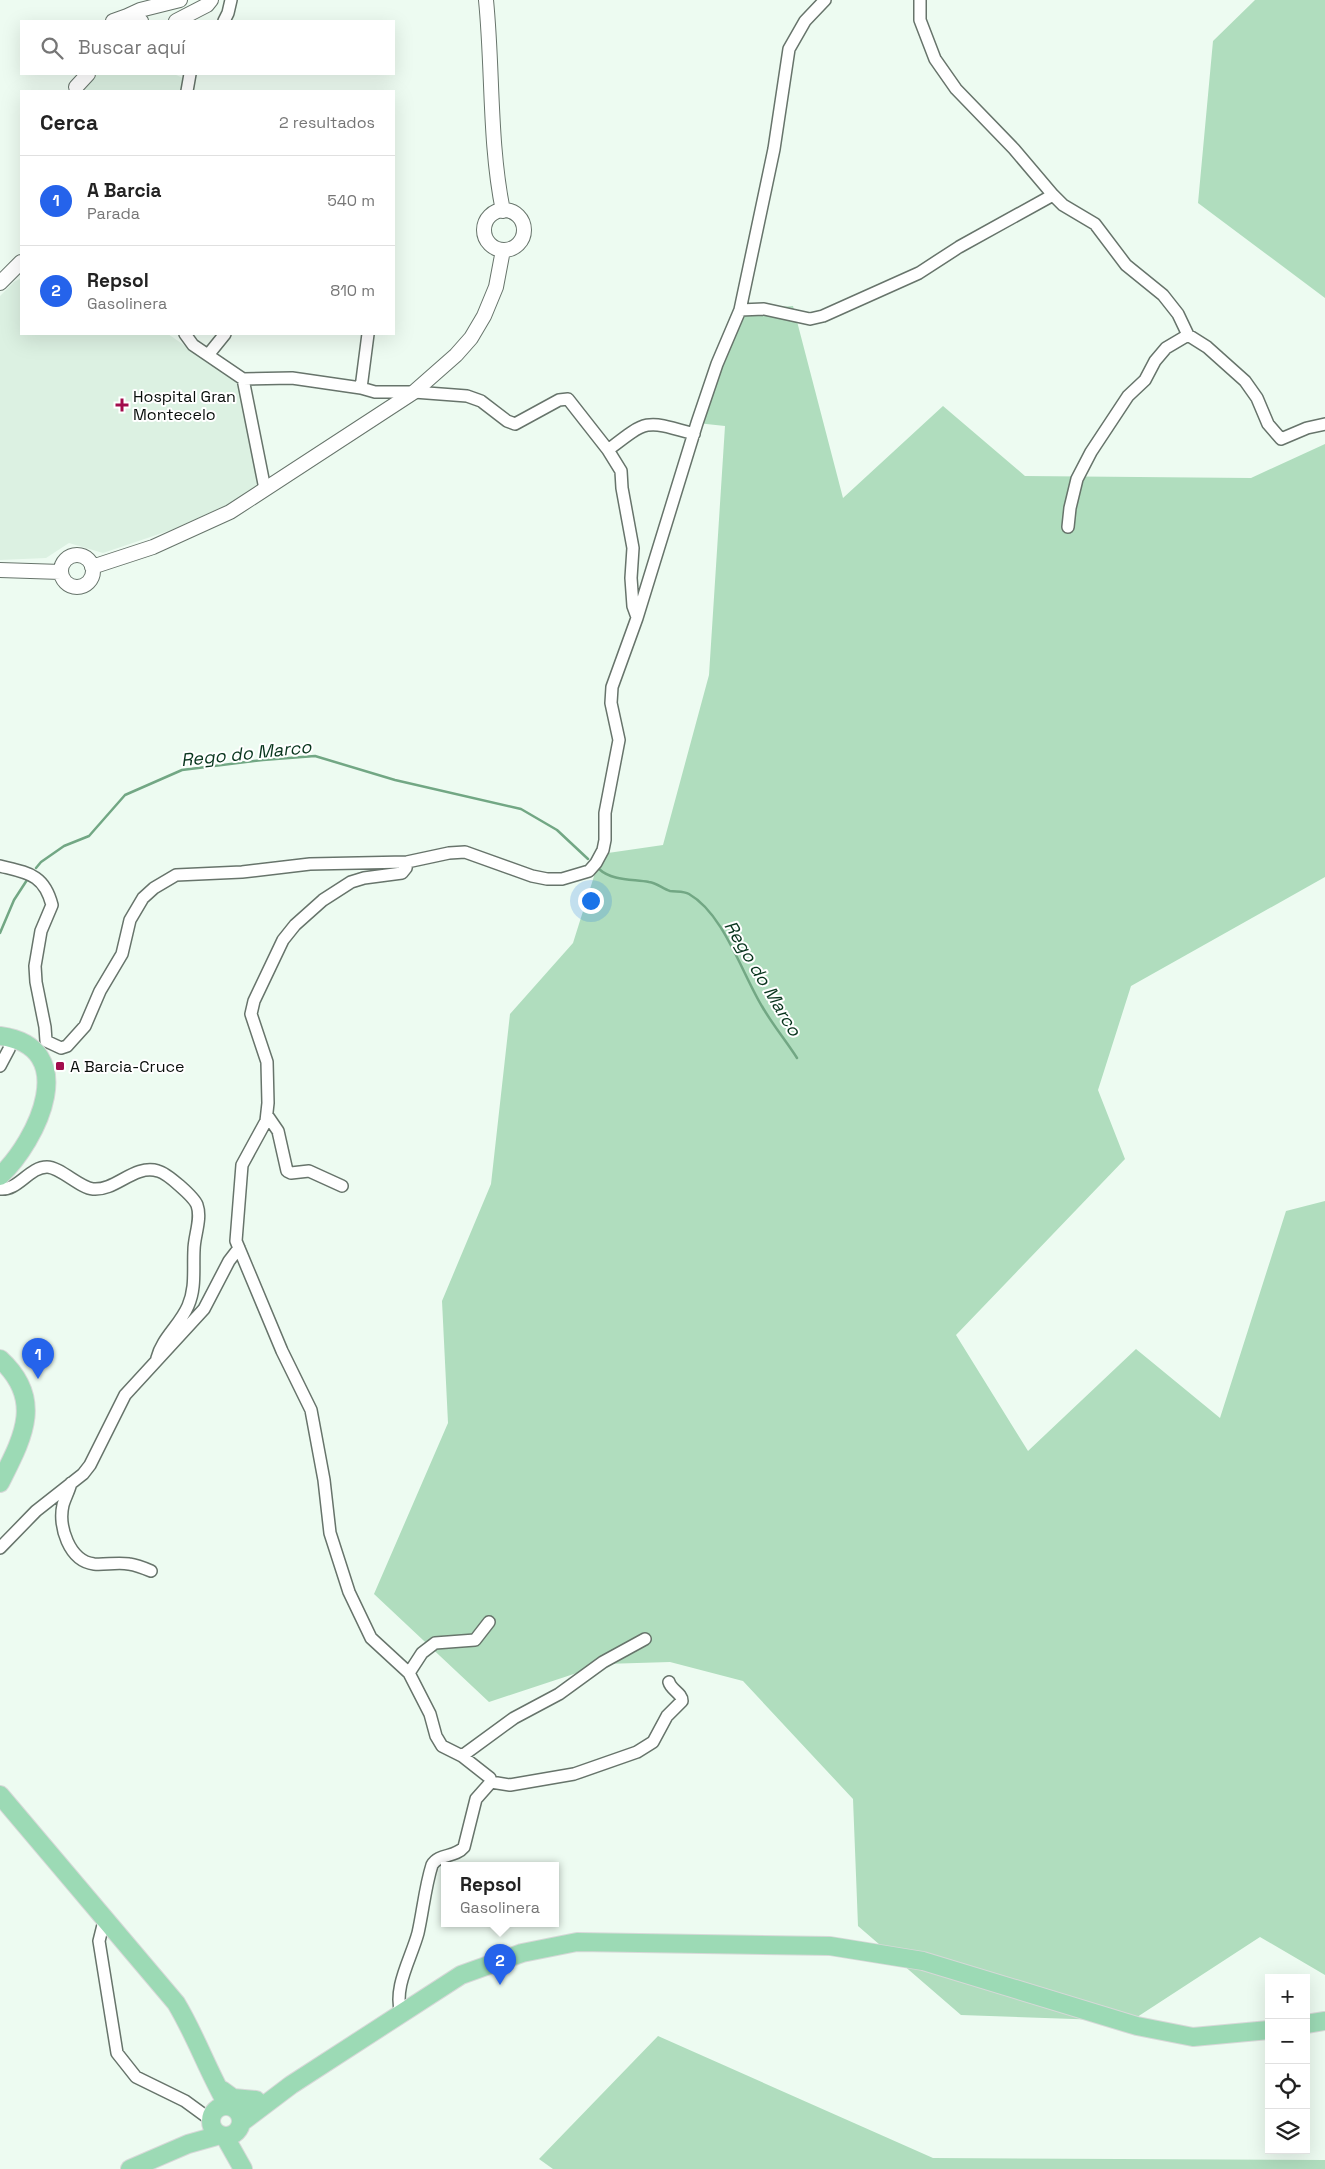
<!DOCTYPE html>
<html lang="es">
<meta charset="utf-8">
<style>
body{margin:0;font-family:"Space Grotesk",sans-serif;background:#f6f6f6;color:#222}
.controls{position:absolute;right:15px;bottom:15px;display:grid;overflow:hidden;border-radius:0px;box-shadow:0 5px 20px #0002}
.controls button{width:45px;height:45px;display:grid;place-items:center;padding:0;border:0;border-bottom:1px solid #e0e0e0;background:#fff;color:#222;font:25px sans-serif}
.you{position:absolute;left:590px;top:900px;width:18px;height:18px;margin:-12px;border:4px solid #fff;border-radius:50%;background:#1a73e8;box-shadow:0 0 0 8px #1a73e833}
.badge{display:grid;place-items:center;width:32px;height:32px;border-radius:50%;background:#2563eb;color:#fff;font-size:16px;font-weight:700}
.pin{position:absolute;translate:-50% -41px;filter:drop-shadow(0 1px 2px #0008)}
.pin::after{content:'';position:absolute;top:26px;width:18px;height:15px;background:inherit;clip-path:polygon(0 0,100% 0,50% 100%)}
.popup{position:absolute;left:441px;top:1862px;width:118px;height:65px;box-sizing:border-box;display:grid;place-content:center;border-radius:0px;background:#fff;filter:drop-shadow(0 1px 4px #0005);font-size:16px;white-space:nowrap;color:#767676}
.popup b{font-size:19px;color:#222}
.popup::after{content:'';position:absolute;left:50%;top:100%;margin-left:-10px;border:10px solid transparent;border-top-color:#fff}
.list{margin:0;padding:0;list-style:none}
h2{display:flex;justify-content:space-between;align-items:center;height:65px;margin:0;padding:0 20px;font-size:21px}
h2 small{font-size:16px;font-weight:400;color:#767676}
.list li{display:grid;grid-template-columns:32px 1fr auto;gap:15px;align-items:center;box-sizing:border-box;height:90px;padding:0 20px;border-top:1px solid #e0e0e0}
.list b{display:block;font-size:19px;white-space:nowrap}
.list p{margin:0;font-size:16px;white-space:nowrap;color:#767676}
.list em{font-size:16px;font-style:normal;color:#767676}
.icon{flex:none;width:28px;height:28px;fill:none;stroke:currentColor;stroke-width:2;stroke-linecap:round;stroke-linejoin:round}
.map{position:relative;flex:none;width:1325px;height:2169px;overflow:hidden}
.search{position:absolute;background:#fff;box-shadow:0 5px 20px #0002;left:20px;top:20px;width:375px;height:55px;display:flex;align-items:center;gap:12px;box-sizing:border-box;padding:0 18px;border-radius:0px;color:#767676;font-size:19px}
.panel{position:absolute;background:#fff;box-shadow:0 5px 20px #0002;left:20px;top:90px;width:375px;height:245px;border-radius:0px}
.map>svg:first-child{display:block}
</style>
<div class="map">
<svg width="1325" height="2169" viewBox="0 0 1325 2169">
<rect width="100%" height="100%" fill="#edfbf1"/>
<path fill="#dcf1e2" d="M92,74h82l11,5 -1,12h-101l2,-8z
M21,278v56h147l71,49 20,103 -32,19 -56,25 -68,23 -34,-10 -23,15 -46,2v-264l14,-14z"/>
<path fill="#b0ddbe" d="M1255,0h70v298l-127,-95 15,-162z
M793,306l50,192 100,-92 82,70 226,2 74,-34v433l-194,109 -33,104 27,69 -169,176 72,116 108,-102 84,69 66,-207 39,-10v774l-65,-38 -129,84 -170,-6 -103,-89 -5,-127 -110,-118 -73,-19 -66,2 -115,38 -115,-108 74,-171 -6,-122 49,-117 19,-170 63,-71 28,-89 62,-9 46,-170 16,-249 -28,-3 43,-113z
M658,2036l275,122 392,2v9h-772l-14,-10z"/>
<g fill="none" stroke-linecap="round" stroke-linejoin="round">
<path stroke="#72a784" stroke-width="2.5" d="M36,868l5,-6 23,-16 25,-10 36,-41 57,-25 81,-10 52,-4 80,24 126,29 36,21 31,29
M599,869c13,12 34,10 50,13 8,1 14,7 21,9 6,1 14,0 19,3 35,20 53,80 74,114 10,17 23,33 34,50
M0,933l14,-33 13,-20"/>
<g stroke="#67746b" stroke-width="14">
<path id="minor" d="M920,0v20l15,39 21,30 58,60 39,46 10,10 32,19 31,41 37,30 15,19 10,21 19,12 38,34 12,17 11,26 13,15 26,-11 18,-4
M224,21l4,-8 3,-13
M187,91l3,-17
M740,310l24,-1 46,10 13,-3 96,-43 40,-26 94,-52
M185,334l8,11 50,34 49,-1 69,10 14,4h39l53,4 14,5 26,20 8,3 44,-24 9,-1 40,51c40,-31 37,-30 86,-16
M208,355l17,-21
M243,379l22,110
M361,388l7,-54
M608,450l13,21 1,17 11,60 -2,30 2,28 4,11
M1068,527l2,-19 7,-29 14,-27 37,-56 17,-16 10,-19 11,-13 22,-13
M0,866c28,7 44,8 52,39l-11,26 -6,35 1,16 9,45 1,14 15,7 6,-2 18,-20 15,-35 22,-37 8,-34 13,-22 11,-10 22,-13 66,-3 68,-8 97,-2 42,-9 16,-1 67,24 15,3h15l27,-8 7,-8 7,-13 2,-10v-27l14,-73 -8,-37 1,-16 25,-69 60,-195 20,-59 23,-54 34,-161 15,-100 16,-28 20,-21
M0,1066l9,-17 2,-12
M267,1115l11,16 9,40 4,2 18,-2 33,15
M0,1189c18,2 29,-22 47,-22 13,0 33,21 46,22 23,2 41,-25 65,-18 9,2 36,26 39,34 5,14 -3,31 -3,45 -1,20 2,38 -6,56 -8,19 -26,32 -31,52
M71,1483c-2,8 -6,15 -8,22 -5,21 6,56 31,59 11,1 23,-2 35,0 7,1 15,4 22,7
M0,1548l36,-37 47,-37 7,-9 35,-70 79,-86 25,-48 10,-13
M409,1673l13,-20 13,-10 40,-3 14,-18
M462,1756l52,-38 45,-24 44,-32 42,-23
M491,1782l19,3 64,-11 63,-22 16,-10 14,-26 15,-15c0,-8 -11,-11 -13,-19
M105,1917l-6,24 18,112 19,24 49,24 26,19
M401,2014c-8,-27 10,-55 17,-81 5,-22 7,-46 14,-68 7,-12 23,-7 32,-18l12,-48 15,-17 -1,-4 -28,-22 -20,-10 -6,-10 -6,-22 -21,-41 -38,-35 -22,-46 -19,-59 -6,-53 -13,-70 -29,-59 -46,-110 6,-76 24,-44 2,-18 -1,-41 -16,-48 3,-13 29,-61 12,-15 28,-25 28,-18 13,-4 38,-5 4,-5 1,-6"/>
</g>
<g stroke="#67746b" stroke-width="16">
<path id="tertiary" d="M486,0c7,70 3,142 17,211
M127,16l13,-6 40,-10
M113,21l14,-5 14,5
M176,21l31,-16 4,-5
M76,87l12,-13
M484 230a20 20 0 1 1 40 0a20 20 0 1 1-40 0Z
M0,283l21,-21
M61 571a16 16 0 1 1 32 0a16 16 0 1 1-32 0Z
M92,567l61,-20 77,-35 184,-120 42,-37 15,-17 13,-22 12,-29 7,-37
M0,570l61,2"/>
</g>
<g stroke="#d7d8d8" stroke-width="20">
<path id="primary" d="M0,1036c82,11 38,104 0,140
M0,1359c45,41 22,80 0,124
M0,1795l176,208c20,33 32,69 52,103
M1306,2024l19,-3
M222,2090l11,8 23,2
M211 2121a15 15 0 1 1 30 0a15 15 0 1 1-30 0Z
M242,2122l49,-37 170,-110 61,-22 55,-11 253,4 93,15 214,65 56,11 76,-7
M225,2137l18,32
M130,2169l58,-25 32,-9"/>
</g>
<use href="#minor" stroke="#fff" stroke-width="11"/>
<use href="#tertiary" stroke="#fff" stroke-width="14"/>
<use href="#primary" stroke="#9cdab5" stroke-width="18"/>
</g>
<g fill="#a20c4c" stroke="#fff" stroke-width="2">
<path d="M119.5 397.5h5v5h5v5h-5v5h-5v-5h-5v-5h5z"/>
<rect x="55" y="1061" width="10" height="10" rx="2.5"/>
</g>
<g text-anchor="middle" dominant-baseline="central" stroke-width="4" stroke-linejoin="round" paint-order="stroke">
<g font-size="16" fill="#080d0a" stroke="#fff" text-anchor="start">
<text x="133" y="396">Hospital Gran<tspan x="133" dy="18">Montecelo</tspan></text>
<text x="70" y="1066">A Barcia-Cruce</text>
</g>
<g font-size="18" font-style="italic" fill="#07341c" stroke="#fff">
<text transform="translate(246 753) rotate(-6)">Rego do Marco</text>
<text transform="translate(763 978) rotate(59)">Rego do Marco</text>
</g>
</g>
</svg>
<div class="controls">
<button>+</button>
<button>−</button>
<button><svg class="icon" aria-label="locate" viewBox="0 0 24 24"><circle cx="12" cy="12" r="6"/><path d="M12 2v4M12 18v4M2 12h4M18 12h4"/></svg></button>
<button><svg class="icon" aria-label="layers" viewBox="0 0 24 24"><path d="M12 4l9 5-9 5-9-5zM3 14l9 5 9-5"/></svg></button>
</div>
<div class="you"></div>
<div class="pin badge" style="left:38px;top:1379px">1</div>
<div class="pin badge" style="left:500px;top:1985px">2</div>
<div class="popup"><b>Repsol</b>Gasolinera</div>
<div class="search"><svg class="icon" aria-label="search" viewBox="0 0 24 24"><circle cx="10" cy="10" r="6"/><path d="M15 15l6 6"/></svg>Buscar aquí</div>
<section class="panel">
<h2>Cerca<small>2 resultados</small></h2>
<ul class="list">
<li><span class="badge">1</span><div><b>A Barcia</b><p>Parada</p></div><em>540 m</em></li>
<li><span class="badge">2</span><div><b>Repsol</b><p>Gasolinera</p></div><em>810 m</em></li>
</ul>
</section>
</div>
